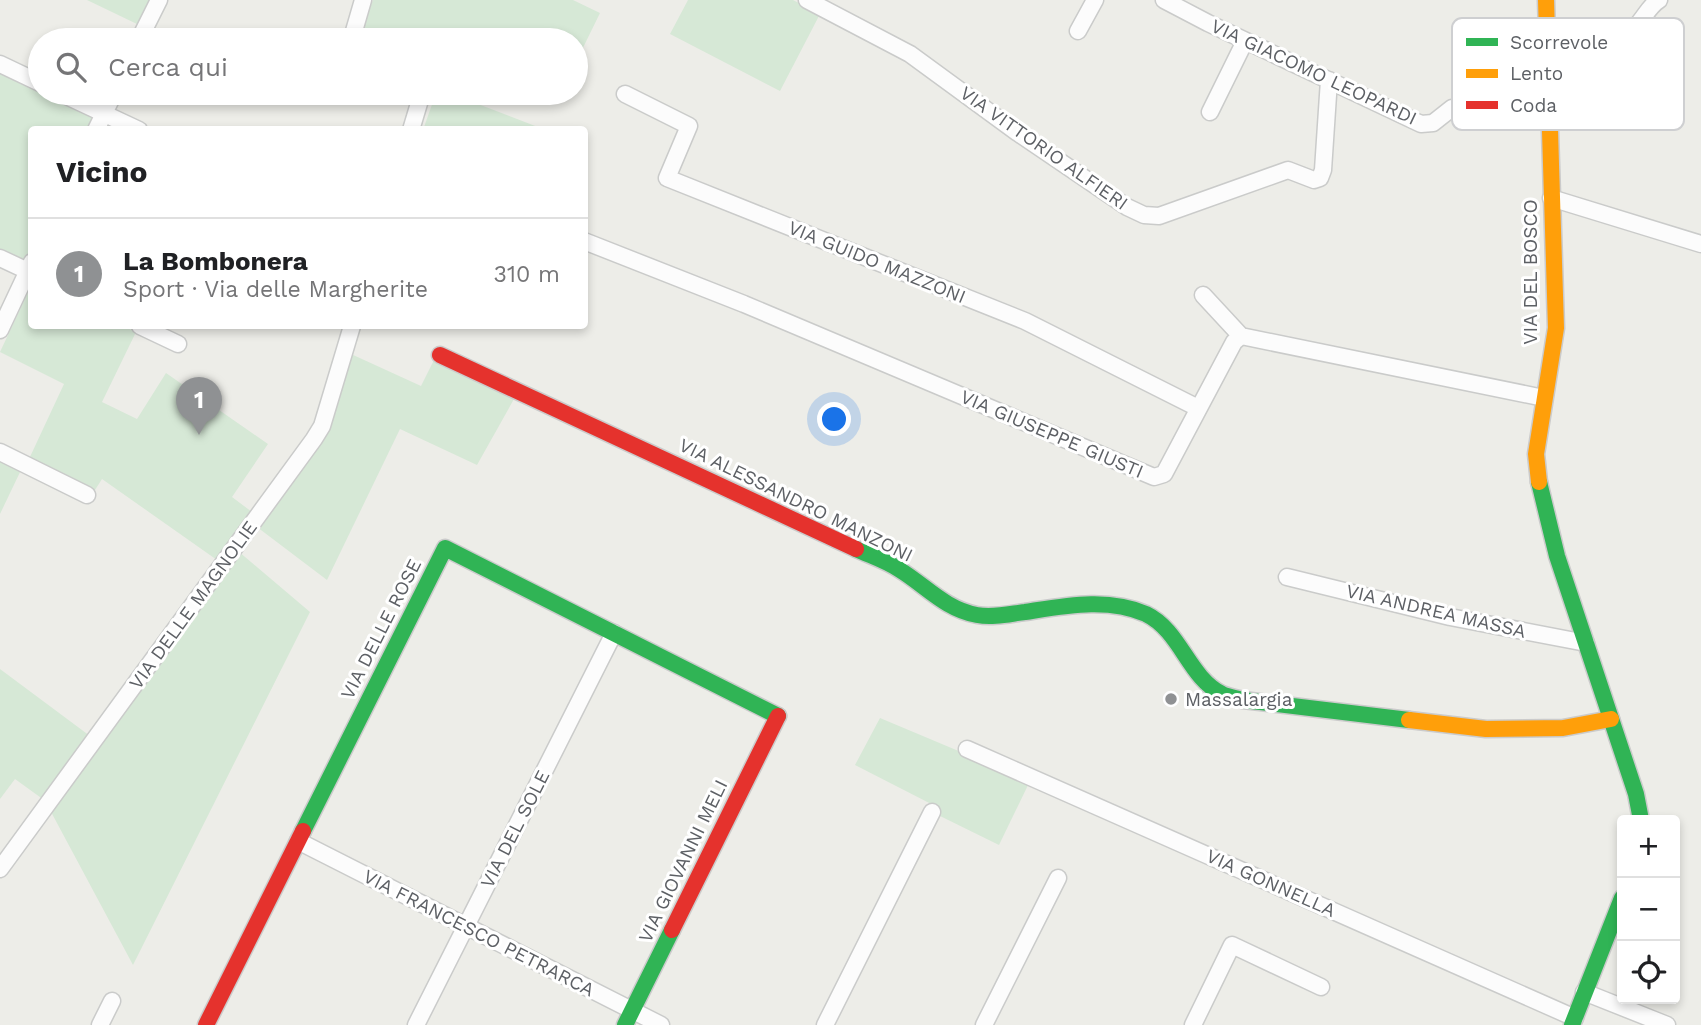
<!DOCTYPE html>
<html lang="it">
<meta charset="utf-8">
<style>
body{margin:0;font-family:"Work Sans",sans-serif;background:#f6f6f6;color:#202124}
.controls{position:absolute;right:21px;bottom:21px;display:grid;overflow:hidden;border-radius:7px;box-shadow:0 4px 10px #0003}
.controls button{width:63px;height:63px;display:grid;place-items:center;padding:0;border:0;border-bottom:2px solid #e0e0e0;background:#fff;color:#202124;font:35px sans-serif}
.you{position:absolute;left:835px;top:420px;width:24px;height:24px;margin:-18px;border:5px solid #fff;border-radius:50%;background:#1a73e8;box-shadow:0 0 0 10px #1a73e833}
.badge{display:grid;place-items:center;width:46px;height:46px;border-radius:50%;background:#8f9193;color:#fff;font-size:23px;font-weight:700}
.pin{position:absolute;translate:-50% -58px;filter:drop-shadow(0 2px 4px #0008)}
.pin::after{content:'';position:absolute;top:37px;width:24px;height:21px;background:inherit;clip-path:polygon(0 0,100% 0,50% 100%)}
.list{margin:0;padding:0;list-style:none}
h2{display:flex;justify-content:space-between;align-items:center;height:91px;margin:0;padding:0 28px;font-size:30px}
h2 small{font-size:23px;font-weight:400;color:#757577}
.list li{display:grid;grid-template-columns:46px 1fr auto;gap:21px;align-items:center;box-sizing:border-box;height:112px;padding:0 28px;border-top:2px solid #e0e0e0}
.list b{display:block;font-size:26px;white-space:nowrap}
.list p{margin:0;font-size:23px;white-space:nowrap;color:#757577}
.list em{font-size:23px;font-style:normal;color:#757577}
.icon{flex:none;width:38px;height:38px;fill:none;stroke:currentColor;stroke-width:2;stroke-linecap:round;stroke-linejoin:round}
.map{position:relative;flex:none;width:1701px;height:1025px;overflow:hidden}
.search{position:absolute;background:#fff;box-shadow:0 4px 10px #0003;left:28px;top:28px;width:560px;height:77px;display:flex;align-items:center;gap:18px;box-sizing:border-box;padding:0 24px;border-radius:38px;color:#757577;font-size:26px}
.panel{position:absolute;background:#fff;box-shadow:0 4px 10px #0003;left:28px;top:126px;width:560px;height:203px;border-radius:7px}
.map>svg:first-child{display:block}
</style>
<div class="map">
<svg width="1701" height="1025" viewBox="0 0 1701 1025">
<rect width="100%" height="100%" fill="#edede8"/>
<path fill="#d6e8d6" d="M87,0h65l-13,25z
M373,0h200l27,13 -24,49v-22h-207l-10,-4z
M688,0h105l27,14 -40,77 -110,-57z
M0,69l40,19v5h10l48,22 -7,14 -59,1v122l-6,12 -26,-13z
M436,93l42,11 65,25 -120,1z
M31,286l1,40h91l13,6 -34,70 35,17 29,-46 102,71 -36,53 20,15 -35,48 -115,-81 -7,11 -66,-31 35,-75 -64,-32z
M351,354l70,32 13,-26 80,39 -37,66 -77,-36 -73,151 -70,-53 66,-88z
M0,457l22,11 -22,46z
M238,551l72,61 -177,353 -83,-155z
M0,669l90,67 -46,64 -29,-21 -15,20z
M880,718l150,63 -31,64 -61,-30 3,-6 -86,-44z"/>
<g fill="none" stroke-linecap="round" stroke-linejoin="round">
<g stroke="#cacbca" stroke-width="19">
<path id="street" d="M807,0l103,54 108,79 109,74 17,8 15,1 129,-46 26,10 6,-2 3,-8 6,-90
M1164,0l44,23 213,101 12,-1 19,-15 97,-4
M1078,31l17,-31
M139,40l20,-40
M353,40l-1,-2 11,-38
M0,64l40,19
M1548,72c21,-6 74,-32 89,-47 8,-8 12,-19 22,-25
M60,93l79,37
M467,93l5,2
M625,94l64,32 -22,52 358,143 173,87
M1210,112l35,-71
M96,130l18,-37
M411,130l9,-30
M1551,198l150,46
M584,241l160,63 410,173 10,-3 70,-132 7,-6 303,62
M0,258l32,15
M1203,295l38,41
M140,326l38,18
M0,330l32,-68
M0,452l87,43
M1287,577l163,40 136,26
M967,749l608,269
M298,841l363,184
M0,869l314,-430 8,-13 30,-100
M1584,992l83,33
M100,1025l12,-24
M416,1025l198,-392
M825,1025l107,-213
M984,1025l74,-147
M1193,1025l39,-80 89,42"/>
</g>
<g stroke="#cbcbcb" stroke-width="19">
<path id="fast" d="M1539,482l18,74 79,238 5,26
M856,549c15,7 31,12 44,21 26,16 45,39 77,45 16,3 32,-1 48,-3 39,-6 83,-15 121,2 35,17 42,63 76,80 7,3 14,4 21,6l166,20
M303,831l142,-283 333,168
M625,1025l47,-95
M1572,1025l50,-127"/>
</g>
<g stroke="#cbcbcb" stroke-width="19">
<path id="slow" d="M1539,482l-3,-28 20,-126 -10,-328
M1409,720l77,9 77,-1 48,-9"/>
</g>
<g stroke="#cbcbcb" stroke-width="19">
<path id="jam" d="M440,355l416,194
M672,930l106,-214
M206,1025l97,-194"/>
</g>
<use href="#street" stroke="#fcfcfc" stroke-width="16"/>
<use href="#fast" stroke="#30b455" stroke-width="16"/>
<use href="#slow" stroke="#ff9f0a" stroke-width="16"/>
<use href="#jam" stroke="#e5322d" stroke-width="16"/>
</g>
<circle fill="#8f9193" stroke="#fff" stroke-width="2.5" cx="1171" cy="699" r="7"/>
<g text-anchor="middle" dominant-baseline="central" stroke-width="6" stroke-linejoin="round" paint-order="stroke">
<g font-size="19" fill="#5d6065" stroke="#fff">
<text transform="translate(1314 72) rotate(25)">VIA GIACOMO LEOPARDI</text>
<text transform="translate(1044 148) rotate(35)">VIA VITTORIO ALFIERI</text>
<text transform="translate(877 262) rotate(22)">VIA GUIDO MAZZONI</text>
<text transform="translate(1530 272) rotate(-90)">VIA DEL BOSCO</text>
<text transform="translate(1052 434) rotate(23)">VIA GIUSEPPE GIUSTI</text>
<text transform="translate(796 500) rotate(26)">VIA ALESSANDRO MANZONI</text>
<text transform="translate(193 605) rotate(-54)">VIA DELLE MAGNOLIE</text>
<text transform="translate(1436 611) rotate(13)">VIA ANDREA MASSA</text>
<text transform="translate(381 629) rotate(-63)">VIA DELLE ROSE</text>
<text transform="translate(515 829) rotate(-63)">VIA DEL SOLE</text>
<text transform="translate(683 861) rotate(-64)">VIA GIOVANNI MELI</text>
<text transform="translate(1271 883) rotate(24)">VIA GONNELLA</text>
<text transform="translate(479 933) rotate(27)">VIA FRANCESCO PETRARCA</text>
</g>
<g font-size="19" fill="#5d6065" stroke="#fff" text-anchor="start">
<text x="1185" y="699">Massalargia</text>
</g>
</g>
<rect x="1452" y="18" width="232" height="112" rx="10" fill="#fff" stroke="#cecfd1" stroke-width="2"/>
<rect x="1466" y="38" width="32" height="8" fill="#30b455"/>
<rect x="1466" y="69" width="32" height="9" fill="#ff9f0a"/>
<rect x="1466" y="101" width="32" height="8" fill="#e5322d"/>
<g font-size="19" fill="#5d6065">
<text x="1510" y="49">Scorrevole</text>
<text x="1510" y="80">Lento</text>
<text x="1510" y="112">Coda</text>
</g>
</svg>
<div class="controls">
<button>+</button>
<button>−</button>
<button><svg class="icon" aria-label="locate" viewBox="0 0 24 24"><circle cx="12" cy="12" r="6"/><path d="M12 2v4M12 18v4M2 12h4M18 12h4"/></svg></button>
</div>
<div class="you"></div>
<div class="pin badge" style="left:199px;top:435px">1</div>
<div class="search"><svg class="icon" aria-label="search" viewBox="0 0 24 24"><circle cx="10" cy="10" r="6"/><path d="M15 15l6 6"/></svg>Cerca qui</div>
<section class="panel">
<h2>Vicino<small></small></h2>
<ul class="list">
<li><span class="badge">1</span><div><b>La Bombonera</b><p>Sport · Via delle Margherite</p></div><em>310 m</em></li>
</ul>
</section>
</div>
